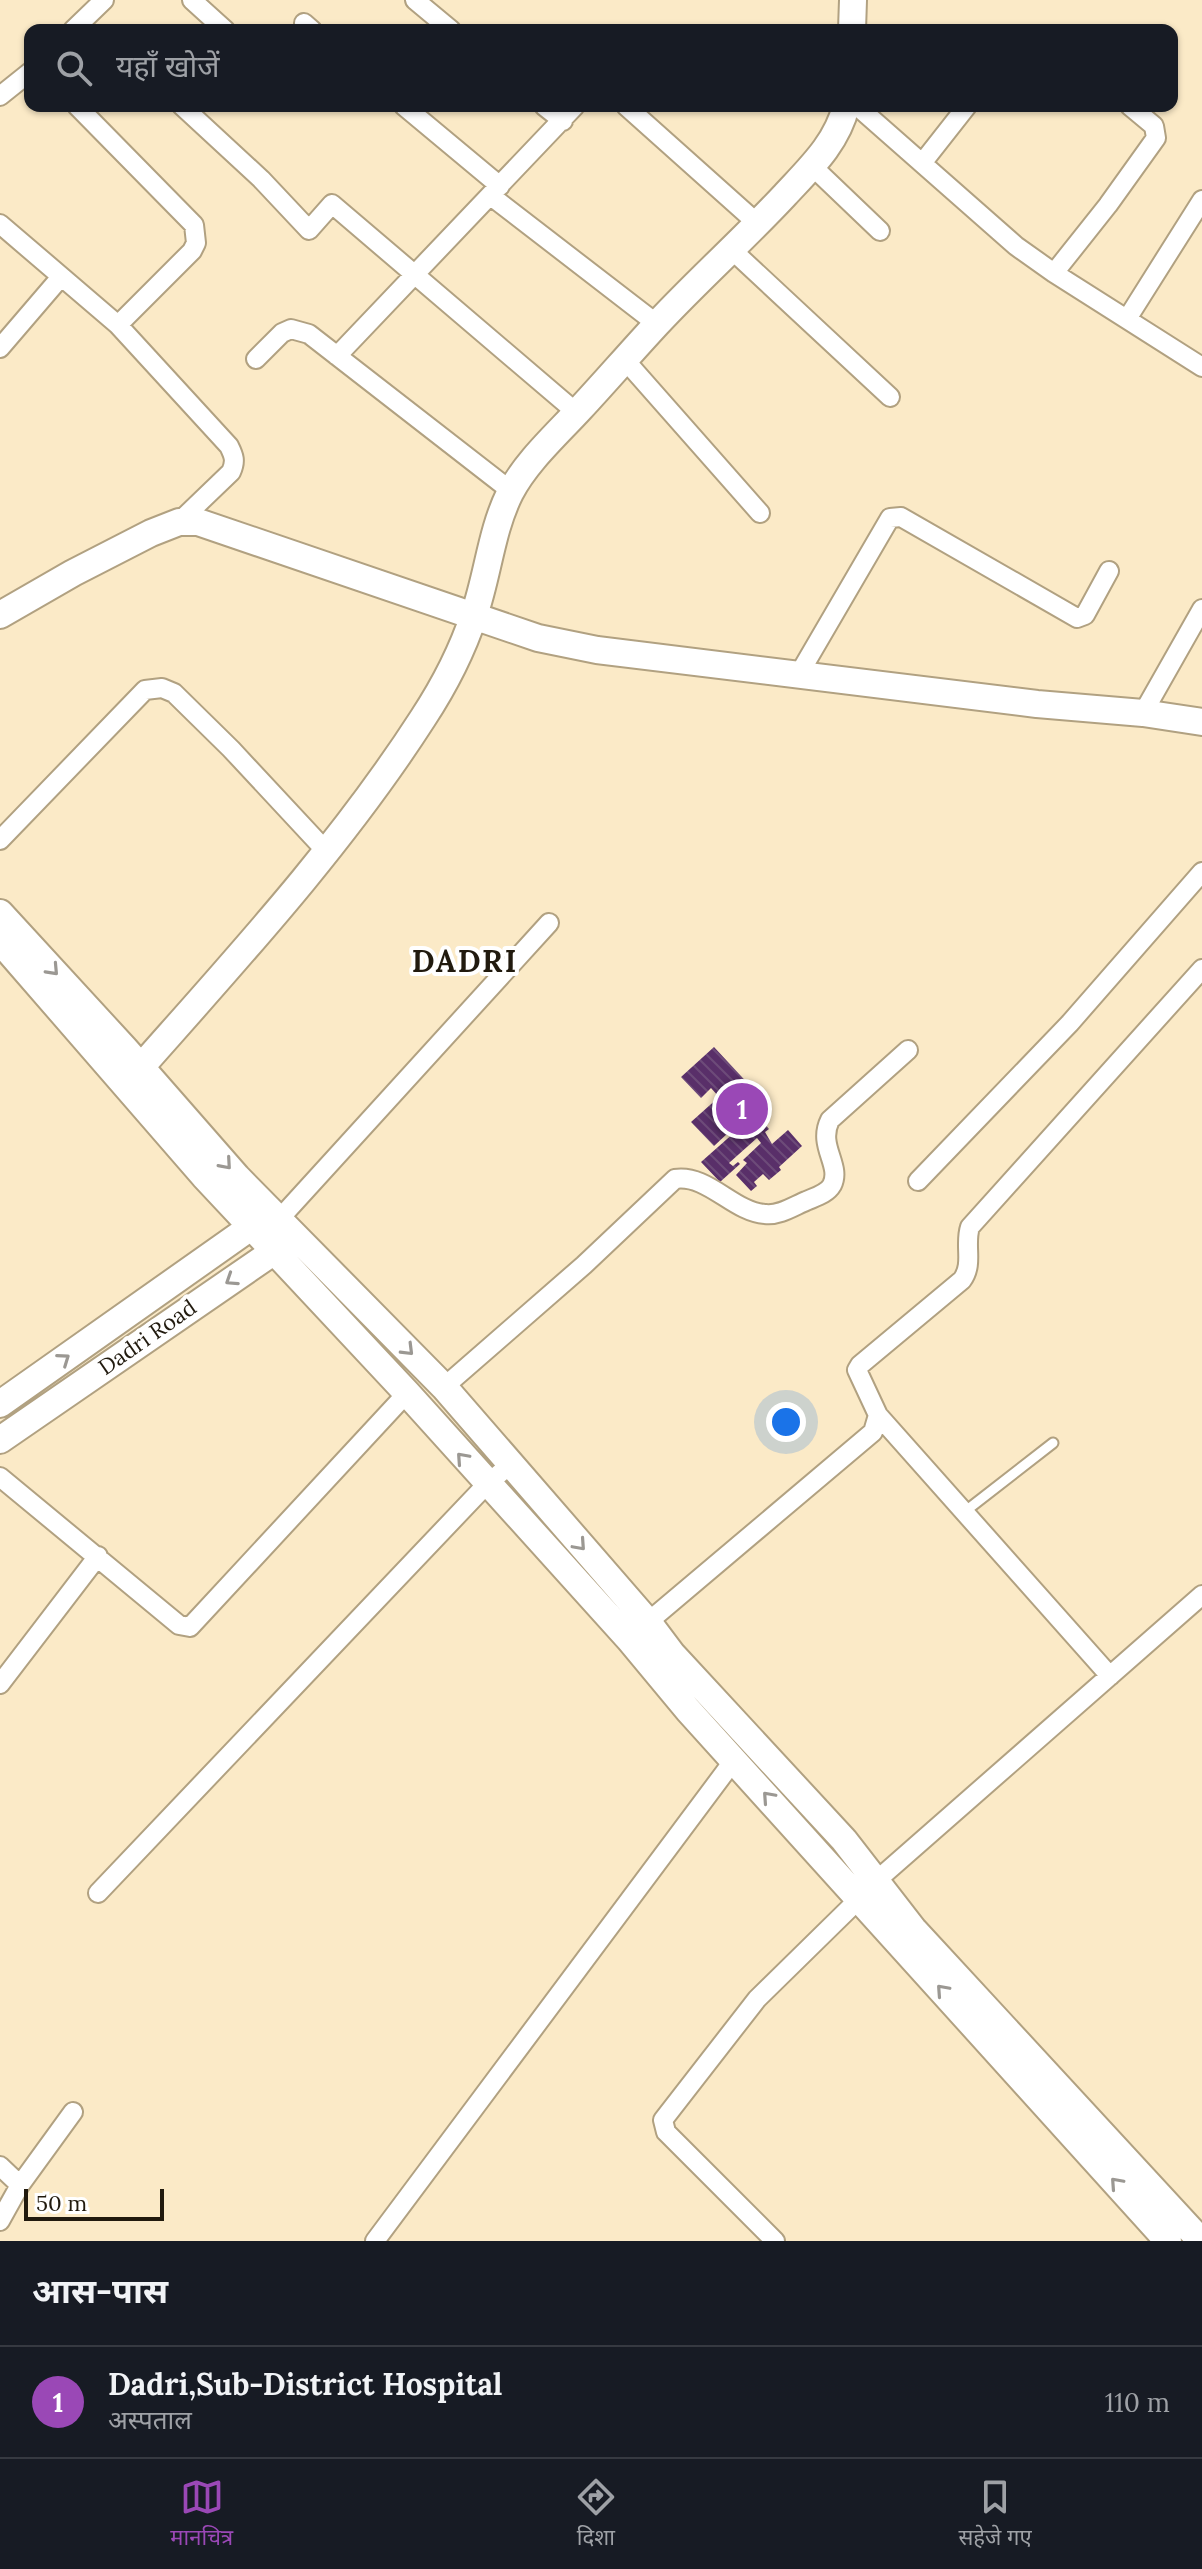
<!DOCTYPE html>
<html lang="hi">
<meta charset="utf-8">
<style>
body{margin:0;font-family:Lora,"Noto Sans Devanagari",serif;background:#20242c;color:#f1f3f6}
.scale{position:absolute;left:24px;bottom:20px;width:140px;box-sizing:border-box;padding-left:8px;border:4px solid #211a0e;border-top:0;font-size:22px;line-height:28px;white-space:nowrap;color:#211a0e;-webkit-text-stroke:6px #fff;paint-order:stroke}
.you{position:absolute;left:786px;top:1422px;width:28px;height:28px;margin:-20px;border:6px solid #fff;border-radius:50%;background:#1a73e8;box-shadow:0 0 0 12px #1a73e833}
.badge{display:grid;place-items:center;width:52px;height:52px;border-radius:50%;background:#9a48b6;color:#fff;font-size:26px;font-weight:700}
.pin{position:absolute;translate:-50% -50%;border:4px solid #fff;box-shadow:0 2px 8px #0006}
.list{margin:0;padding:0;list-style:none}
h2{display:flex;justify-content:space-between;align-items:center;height:104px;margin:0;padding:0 32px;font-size:34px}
h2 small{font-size:26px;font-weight:400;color:#9ea1a6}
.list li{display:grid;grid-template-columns:52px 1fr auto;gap:24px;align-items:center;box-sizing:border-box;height:112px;padding:0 32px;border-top:2px solid #363941}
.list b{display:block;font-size:30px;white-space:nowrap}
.list p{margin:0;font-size:26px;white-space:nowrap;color:#9ea1a6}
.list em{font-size:26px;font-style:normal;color:#9ea1a6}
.icon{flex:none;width:44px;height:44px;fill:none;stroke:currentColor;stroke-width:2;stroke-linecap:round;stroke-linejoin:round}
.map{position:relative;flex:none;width:1202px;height:2241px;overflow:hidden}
.search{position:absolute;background:#171b24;box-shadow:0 2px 6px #0004;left:24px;right:24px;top:24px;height:88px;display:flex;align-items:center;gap:20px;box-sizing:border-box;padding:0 28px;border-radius:16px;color:#9ea1a6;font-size:30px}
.sheet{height:216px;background:#171b24}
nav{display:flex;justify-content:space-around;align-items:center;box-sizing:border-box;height:112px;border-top:2px solid #363941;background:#171b24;font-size:22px;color:#9ea1a6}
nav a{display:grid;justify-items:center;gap:4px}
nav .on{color:#9a48b6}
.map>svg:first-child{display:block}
</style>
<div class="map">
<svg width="1202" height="2241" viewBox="0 0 1202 2241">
<defs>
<pattern id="building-back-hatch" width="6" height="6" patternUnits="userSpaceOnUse" patternTransform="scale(2)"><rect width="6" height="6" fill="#592f69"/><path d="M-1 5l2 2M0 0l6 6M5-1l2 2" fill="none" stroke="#6d4b79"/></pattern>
</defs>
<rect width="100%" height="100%" fill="#fbeac7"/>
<path fill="url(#building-back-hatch)" d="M714,1047l40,43 -8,8 10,11 -7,6 10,11 4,-4 6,7 -4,3 7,12 16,-14 14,16 -23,21 2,3 -12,10 -6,-6 -9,8 3,4 -6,5 -15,-16 11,-12 -4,-3 18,-17 -4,-5 -28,25 4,3 5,-4 2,2 -20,18 -19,-20 43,-38 -3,-3 -27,25 -23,-24 28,-25 -8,-9 -10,10 -20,-21z"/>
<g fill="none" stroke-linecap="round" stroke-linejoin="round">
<g stroke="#b1a181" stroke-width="13">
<path id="lane" d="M963,1513l90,-70"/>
</g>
<g stroke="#b1a181" stroke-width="22">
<path id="street" d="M192,0l33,30
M415,0l36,30
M304,23l8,7
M73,30l31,-30
M0,96l30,-24
M182,106l79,73 48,51 23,-26 245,209
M404,106l96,80
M544,106l19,15
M626,106l132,118
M857,106l159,140 38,27 148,94
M923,162l44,-56
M812,166l68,65
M491,196l166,128
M0,224l118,101 74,-74 4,-8 -2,-18 -117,-119
M732,250l158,147
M1054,273l54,-68 48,-67 -2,-12 -24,-20
M1127,319l75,-119
M118,325l111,121c5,10 7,15 2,26l-52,50
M0,348l60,-70
M337,356l238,-250
M256,359l26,-26 9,-4 18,5 202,157
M625,360l135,153
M799,674l91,-156 11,-1 176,101 8,-3 24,-44
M1143,713l59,-104
M0,840l145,-150 17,-2 12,5 57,56 95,102
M918,1181l152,-158 132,-151
M273,1226l276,-303
M444,1387l140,-122 91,-86c33,-5 58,33 90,35 14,2 29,-8 41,-13 9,-4 21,-7 26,-16 10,-20 -15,-39 -2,-65l78,-70
M878,1415l232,261
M0,1477l179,148 11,2 217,-234
M648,1622l225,-190 5,-17 -21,-45 3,-5 102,-85c12,-16 2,-35 8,-53l232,-258
M0,1684l98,-128
M876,1881l326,-286
M98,1893l388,-408 25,-21
M0,2166l20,19
M0,2221l20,-36 53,-73
M375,2241l359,-481
M775,2241l-109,-109 -3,-12 94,-121 103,-101"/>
</g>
<g stroke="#b1a181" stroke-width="30">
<path id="secondary" d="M852,30l1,-30
M0,615l73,-42 78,-40 28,-11h19l340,116 59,12 440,54 106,9 59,9
M0,913l125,136 112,128 207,210 204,235 24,32 172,186 69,89 288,312
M0,941l204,235 203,217 222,246 59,71 480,531
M141,1067c99,-112 201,-223 282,-349 21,-32 39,-67 51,-103 14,-40 17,-84 36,-122 16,-31 46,-58 70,-84 26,-28 51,-57 77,-85 41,-44 87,-85 128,-129 25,-27 52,-52 61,-89
M0,1404l265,-187
M0,1440l286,-197"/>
</g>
<use href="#lane" stroke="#fff" stroke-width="9"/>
<use href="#street" stroke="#fff" stroke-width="18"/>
<use href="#secondary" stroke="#fff" stroke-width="26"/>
</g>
<defs><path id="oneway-chevron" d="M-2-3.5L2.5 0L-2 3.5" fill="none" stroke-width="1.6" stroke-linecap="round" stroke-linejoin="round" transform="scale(2)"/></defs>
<g stroke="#9b9893">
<use href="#oneway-chevron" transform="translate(53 970) rotate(47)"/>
<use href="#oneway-chevron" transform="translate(226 1164) rotate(49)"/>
<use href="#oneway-chevron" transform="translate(231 1280) rotate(147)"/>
<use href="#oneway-chevron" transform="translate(408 1350) rotate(45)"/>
<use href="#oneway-chevron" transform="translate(64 1359) rotate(-35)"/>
<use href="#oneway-chevron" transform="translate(462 1458) rotate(-132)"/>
<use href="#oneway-chevron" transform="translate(580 1545) rotate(48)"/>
<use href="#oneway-chevron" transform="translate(768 1797) rotate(-132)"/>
<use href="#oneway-chevron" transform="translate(942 1990) rotate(-132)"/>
<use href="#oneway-chevron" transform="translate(1116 2183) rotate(-132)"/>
</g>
<g text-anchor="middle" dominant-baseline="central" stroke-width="8" stroke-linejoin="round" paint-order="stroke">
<g font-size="22" fill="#211a0e" stroke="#fff">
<text transform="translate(147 1337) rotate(-35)">Dadri Road</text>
</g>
<g font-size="30" font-weight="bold" letter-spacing="2" fill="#211a0e" stroke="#fff">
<text x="465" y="961">DADRI</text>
</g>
</g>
</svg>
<div class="scale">50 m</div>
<div class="you"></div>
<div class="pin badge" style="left:742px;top:1109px">1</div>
<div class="search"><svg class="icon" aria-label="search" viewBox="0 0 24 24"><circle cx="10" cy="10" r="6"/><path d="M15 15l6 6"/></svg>यहाँ खोजें</div>
</div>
<section class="sheet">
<h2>आस-पास<small></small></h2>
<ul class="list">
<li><span class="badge">1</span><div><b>Dadri,Sub-District Hospital</b><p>अस्पताल</p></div><em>110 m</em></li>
</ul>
</section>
<nav>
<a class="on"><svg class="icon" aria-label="map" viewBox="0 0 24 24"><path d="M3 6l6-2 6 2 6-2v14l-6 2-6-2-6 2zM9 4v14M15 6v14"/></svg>मानचित्र</a>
<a><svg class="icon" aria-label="directions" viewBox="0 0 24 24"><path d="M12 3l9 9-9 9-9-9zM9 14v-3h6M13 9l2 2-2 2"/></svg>दिशा</a>
<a><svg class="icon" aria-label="saved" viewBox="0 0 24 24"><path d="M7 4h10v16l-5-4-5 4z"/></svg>सहेजे गए</a>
</nav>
